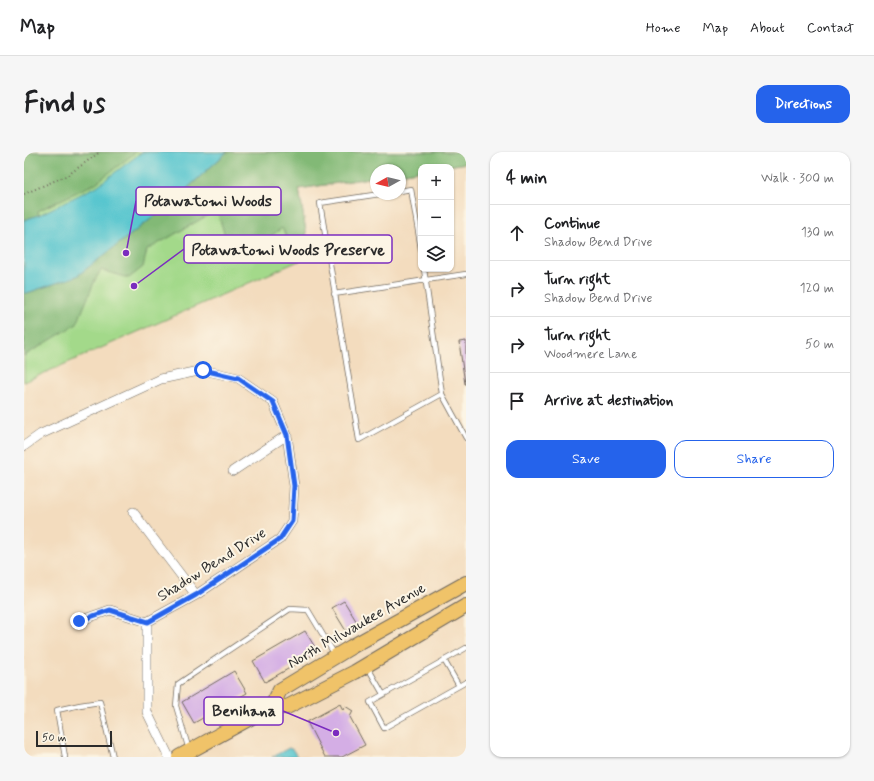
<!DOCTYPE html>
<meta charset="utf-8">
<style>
body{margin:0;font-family:Mynerve,sans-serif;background:#f6f6f6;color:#202124}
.controls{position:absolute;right:12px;top:12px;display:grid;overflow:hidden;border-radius:8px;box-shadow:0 1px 3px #0004}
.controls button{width:36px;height:36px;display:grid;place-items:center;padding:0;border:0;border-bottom:1px solid #e0e0e0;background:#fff;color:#202124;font:20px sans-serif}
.compass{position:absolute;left:346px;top:12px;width:36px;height:36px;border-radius:50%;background:#fff;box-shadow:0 1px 3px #0004;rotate:262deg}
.scale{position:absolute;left:12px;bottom:10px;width:76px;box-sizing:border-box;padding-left:4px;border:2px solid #2b2b2b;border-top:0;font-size:11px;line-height:14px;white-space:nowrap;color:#2b2b2b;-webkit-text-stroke:3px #fcf5e5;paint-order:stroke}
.stop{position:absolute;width:12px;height:12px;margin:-9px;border:3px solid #2563eb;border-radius:50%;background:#fff}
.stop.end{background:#2563eb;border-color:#fff;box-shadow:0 1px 4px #0008}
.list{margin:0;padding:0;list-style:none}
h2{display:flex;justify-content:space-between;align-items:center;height:52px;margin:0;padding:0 16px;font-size:17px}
h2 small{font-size:13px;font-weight:400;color:#757577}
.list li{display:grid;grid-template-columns:26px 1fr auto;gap:12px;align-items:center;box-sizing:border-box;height:56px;padding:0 16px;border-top:1px solid #e0e0e0}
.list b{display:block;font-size:15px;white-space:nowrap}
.list p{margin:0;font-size:13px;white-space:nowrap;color:#757577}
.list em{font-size:13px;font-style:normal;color:#757577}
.actions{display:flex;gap:8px;padding:12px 16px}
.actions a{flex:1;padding:9px 0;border:1px solid #2563eb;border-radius:12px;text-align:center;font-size:14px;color:#2563eb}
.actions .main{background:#2563eb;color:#fff}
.icon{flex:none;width:22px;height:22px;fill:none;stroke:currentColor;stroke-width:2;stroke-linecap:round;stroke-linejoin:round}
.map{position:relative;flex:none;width:442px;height:605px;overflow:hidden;border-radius:12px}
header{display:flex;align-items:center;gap:24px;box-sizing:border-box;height:56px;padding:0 20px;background:#fff;border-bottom:1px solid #e0e0e0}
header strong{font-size:19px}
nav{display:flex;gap:22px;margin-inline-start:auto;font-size:14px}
.intro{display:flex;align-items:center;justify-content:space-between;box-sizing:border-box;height:96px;padding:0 24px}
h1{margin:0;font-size:28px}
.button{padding:10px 18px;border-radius:12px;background:#2563eb;color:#fff;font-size:14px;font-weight:700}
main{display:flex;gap:24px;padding:0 24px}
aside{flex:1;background:#fff;border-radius:12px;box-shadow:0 1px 3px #0004}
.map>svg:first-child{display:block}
</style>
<header>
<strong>Map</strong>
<nav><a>Home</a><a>Map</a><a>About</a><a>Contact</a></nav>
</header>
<div class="intro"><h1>Find us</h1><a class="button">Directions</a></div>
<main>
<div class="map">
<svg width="442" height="605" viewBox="0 0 442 605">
<rect width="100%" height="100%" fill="#fcf5e5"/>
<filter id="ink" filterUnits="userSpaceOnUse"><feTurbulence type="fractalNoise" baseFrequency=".025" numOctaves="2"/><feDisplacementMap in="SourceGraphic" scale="8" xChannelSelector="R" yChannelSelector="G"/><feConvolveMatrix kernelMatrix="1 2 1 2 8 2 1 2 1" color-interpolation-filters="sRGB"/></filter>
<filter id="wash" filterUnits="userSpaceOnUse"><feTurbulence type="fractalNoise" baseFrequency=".012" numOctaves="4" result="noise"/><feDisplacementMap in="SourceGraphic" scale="16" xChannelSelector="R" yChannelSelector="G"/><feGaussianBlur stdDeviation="0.9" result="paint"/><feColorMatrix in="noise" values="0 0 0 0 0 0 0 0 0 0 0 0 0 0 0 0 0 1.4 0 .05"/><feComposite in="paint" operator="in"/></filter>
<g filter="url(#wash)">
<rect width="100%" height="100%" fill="#f3dcbe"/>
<path fill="#a3d98a" stroke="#67825a" d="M0,0h442v11l-24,4h-21v3l-21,4v-4h-24v7l-77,12 11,67 -286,126z"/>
<path fill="#82b976" stroke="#567250" d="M0,0h112l-40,31 -58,28 1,4 -15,5z
M203,0h239v11l-24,4h-21v3l-21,4v-4h-24v7l-77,12 11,67 -11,5 -17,-33 -28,20 -18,2 -8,-4 -11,-36 -70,40 -4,17 -14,11 -28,-8 -6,10 -18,44 -53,32v-62l53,-18 92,-71z"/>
<path fill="#59c6cf" stroke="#42787d" d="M118,0h85l-58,53 -92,71 -53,18v-74l15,-5 58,-29z
M265,596l4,2 4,7h-25z"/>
<g id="blocks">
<path fill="#d4aee5" d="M442,189v43h-1l-6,-42z
M320,449l14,23 -12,7 -14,-23z
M281,479l13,21 -53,30 -12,-21z
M210,519l13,22 -53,30 -12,-21z
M316,552l3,6 2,-4 8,5 -3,6 15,28 -23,12h-17l-18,-35z"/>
</g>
</g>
<g filter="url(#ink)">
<use href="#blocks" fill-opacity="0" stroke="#71695e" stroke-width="1"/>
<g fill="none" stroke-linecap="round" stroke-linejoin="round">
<g stroke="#71695e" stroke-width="6">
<path id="lane" d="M376,39l11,-2 10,60
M356,42l-60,9 39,237 83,-46
M400,117l18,125 24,44
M310,142l132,-20
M442,496l-96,54 14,26 82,-46
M420,508l15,26
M343,514l16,28
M165,598l-13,-44 2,-22 112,-75 18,1 27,45
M41,605l-8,-47 23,-5 20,-3 13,55"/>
</g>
<g stroke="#71695e" stroke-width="10">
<path id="street" d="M0,294l17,-12 120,-55 42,-9 35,8 35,24 14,33 7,51 -2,35 -12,18 -84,56 -49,27v90l22,45
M209,319l54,-36
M109,360l63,83
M55,469l31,-11 37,12"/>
</g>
<g stroke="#71695e" stroke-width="16">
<path id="primary" d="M248,554l8,-16 71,-43 115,-64
M155,605l93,-51 15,1 68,-35 111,-66"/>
</g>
<path stroke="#71695e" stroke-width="2" stroke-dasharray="1 3" stroke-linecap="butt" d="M0,42l44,-19 32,-23"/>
<use href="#lane" stroke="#fff" stroke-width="4.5"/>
<use href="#street" stroke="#fff" stroke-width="9"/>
<use href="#primary" stroke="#f0c369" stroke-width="14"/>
</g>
</g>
<g fill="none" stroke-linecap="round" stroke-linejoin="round" filter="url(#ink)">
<path stroke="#2563eb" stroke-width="5" d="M55,469l31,-11 38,12 48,-27 84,-56 12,-18 2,-35 -7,-51 -14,-33 -35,-24 -35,-8"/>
</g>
<g text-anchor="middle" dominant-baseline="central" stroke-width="4" stroke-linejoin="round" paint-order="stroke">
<g font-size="15" fill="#2b2b2b" stroke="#fcf5e5">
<text transform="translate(188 413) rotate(-32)">Shadow Bend Drive</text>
<text transform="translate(333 474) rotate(-30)">North Milwaukee Avenue</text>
</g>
</g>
<path fill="none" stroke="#7b2cbf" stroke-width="1.5" d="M102 101L112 49M110 134L160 97M312 581L259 559"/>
<g fill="#7b2cbf" stroke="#fcf5e5" stroke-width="1.5">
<circle cx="102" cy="101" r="4"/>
<circle cx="110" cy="134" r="4"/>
<circle cx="312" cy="581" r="4"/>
</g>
<g fill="#fcf5e5" stroke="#7b2cbf" stroke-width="1.5">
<rect x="112" y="35" width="145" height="28" rx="4"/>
<rect x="160" y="83" width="208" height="28" rx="4"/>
<rect x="180" y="545" width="79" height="28" rx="4"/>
</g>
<g font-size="16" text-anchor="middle" font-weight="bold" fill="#2b2b2b">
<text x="184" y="54">Potawatomi Woods</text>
<text x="264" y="103">Potawatomi Woods Preserve</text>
<text x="220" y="564">Benihana</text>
</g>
</svg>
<div class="controls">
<button>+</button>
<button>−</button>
<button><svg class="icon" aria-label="layers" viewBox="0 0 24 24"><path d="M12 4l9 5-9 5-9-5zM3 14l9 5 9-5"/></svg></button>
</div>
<svg class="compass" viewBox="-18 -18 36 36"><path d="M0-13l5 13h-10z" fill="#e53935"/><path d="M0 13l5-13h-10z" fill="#757577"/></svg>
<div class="scale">50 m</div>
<div class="stop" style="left:179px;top:218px"></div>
<div class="stop end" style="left:55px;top:469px"></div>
</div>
<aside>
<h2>4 min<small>Walk · 300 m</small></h2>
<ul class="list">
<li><svg class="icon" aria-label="ahead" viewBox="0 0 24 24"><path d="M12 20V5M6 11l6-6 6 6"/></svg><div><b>Continue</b><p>Shadow Bend Drive</p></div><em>130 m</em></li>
<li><svg class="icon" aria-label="right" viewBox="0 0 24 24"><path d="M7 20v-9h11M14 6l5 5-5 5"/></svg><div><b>Turn right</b><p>Shadow Bend Drive</p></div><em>120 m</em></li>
<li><svg class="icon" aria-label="right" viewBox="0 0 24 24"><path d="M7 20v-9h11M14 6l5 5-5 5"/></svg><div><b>Turn right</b><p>Woodmere Lane</p></div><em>50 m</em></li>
<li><svg class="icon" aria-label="arrive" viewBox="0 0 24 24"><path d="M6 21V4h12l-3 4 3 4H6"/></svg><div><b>Arrive at destination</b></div></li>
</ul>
<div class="actions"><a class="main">Save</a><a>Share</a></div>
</aside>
</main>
